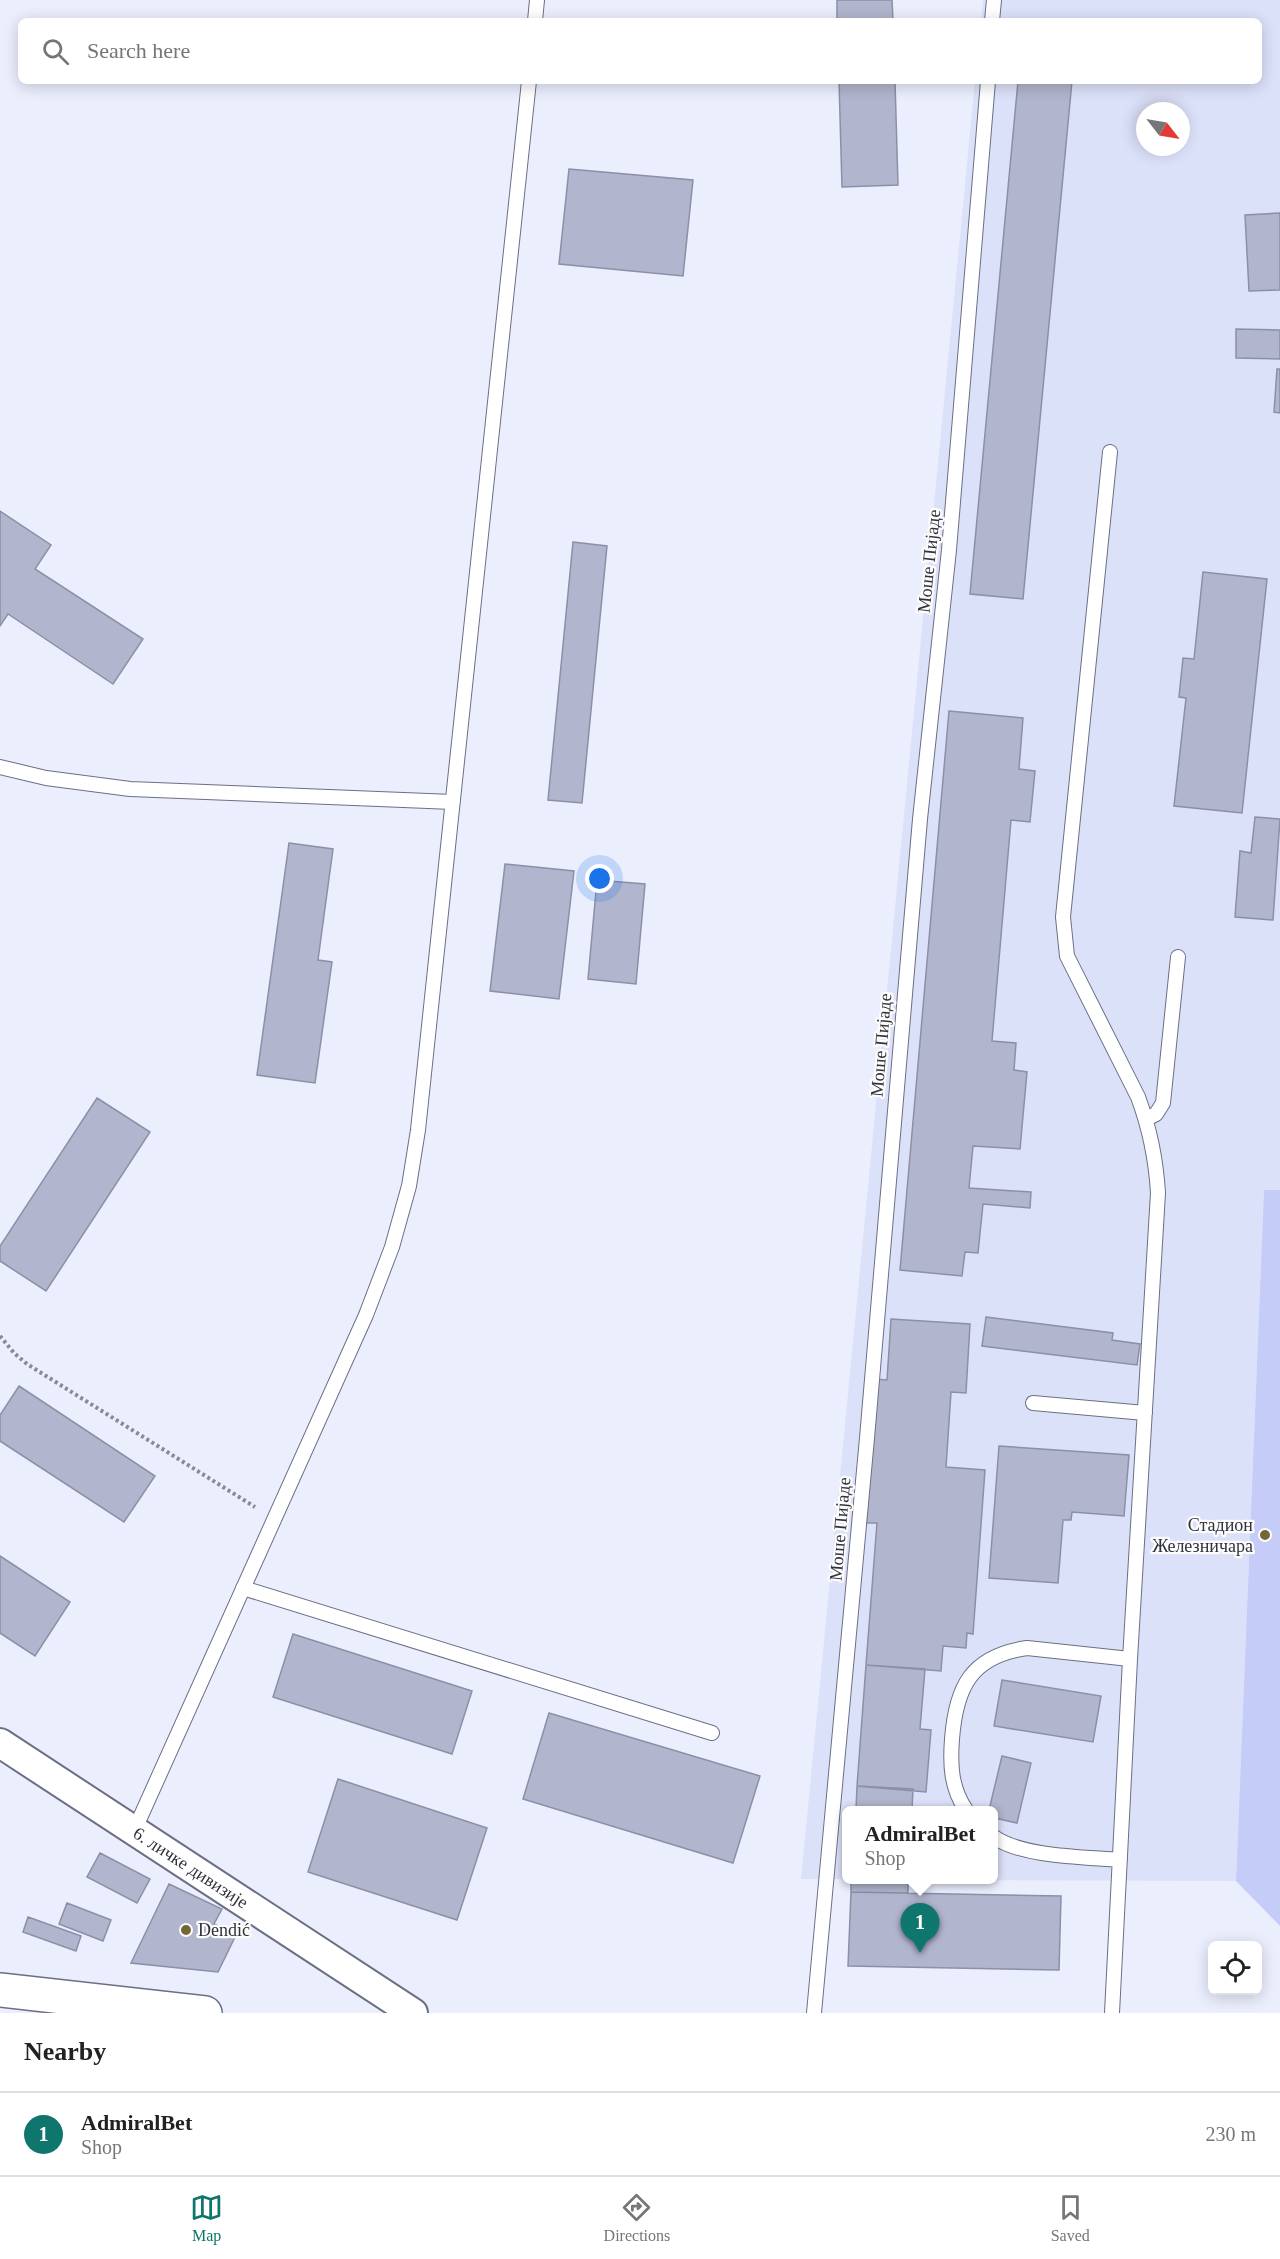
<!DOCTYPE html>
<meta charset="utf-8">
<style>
body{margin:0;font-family:Georgia,serif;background:#f2f2f2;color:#222}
.controls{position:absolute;right:18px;bottom:18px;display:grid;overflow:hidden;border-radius:9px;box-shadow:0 3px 15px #0003}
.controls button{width:54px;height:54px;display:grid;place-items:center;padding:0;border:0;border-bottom:2px solid #e0e0e0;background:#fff;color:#222;font:30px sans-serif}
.compass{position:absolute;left:1136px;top:102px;width:54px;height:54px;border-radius:50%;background:#fff;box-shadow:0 3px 15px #0003;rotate:121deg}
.you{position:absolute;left:600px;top:879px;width:21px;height:21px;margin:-15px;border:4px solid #fff;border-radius:50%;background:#1a73e8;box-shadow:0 0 0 9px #1a73e833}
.badge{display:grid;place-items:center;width:39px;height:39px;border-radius:50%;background:#0f766e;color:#fff;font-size:20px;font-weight:700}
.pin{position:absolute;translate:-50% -50px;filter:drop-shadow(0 2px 3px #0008)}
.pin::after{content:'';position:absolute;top:32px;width:21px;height:18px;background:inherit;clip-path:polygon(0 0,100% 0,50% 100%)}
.popup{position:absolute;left:842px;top:1806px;width:156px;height:78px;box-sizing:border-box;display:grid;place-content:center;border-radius:9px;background:#fff;filter:drop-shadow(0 2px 4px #0005);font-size:20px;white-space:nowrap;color:#767676}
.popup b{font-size:22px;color:#222}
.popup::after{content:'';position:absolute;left:50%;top:100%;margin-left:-12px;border:12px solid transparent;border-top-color:#fff}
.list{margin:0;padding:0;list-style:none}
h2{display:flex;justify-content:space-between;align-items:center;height:78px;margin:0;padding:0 24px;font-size:26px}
h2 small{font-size:20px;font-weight:400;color:#767676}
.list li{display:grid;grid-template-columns:39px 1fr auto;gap:18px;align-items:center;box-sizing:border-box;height:84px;padding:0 24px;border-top:2px solid #e0e0e0}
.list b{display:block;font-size:22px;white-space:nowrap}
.list p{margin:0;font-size:20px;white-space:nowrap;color:#767676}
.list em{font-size:20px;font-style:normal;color:#767676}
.icon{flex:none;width:33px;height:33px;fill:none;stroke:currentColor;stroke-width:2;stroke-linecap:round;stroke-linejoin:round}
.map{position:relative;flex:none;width:1280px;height:2013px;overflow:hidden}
.search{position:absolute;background:#fff;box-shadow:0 3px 15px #0003;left:18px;right:18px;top:18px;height:66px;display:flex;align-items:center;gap:15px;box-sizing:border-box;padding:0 21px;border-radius:9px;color:#767676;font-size:22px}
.sheet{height:162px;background:#fff}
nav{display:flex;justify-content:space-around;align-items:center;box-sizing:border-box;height:84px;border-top:2px solid #e0e0e0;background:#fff;font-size:16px;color:#767676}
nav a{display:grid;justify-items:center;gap:3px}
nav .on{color:#0f766e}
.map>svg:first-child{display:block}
</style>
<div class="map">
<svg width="1280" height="2013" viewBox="0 0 1280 2013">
<rect width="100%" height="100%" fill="#ebeefd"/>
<path fill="#dce1fa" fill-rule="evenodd" d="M983,0h297v1190h-16l-28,691 -346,-1h104v-70h-148v69h-45l174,-1798h284v-60h-278zM1145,111h36v36h-36z"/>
<path fill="#c5ccf8" d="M1264,1190h16v736l-44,-45z"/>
<path fill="#b1b5cd" stroke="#8c90a6" stroke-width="1.5" d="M837,0h55l1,21h-56z
M839,81h56l3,104 -56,2z
M1018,81h54l-49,518 -53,-5z
M569,169l124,11 -10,96 -124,-12z
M1280,213v77l-31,1 -4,-76z
M1236,329l44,1v29l-44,-1z
M1277,369h3v44l-6,-1z
M0,511l51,34 -16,24 108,70 -30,45 -105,-70 -8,12z
M573,542l34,4 -25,257 -34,-3z
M1203,572l64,7 -25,234 -68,-7 12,-108 -7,-1 4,-39 11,1z
M949,711l74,7 -4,51 16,2 -5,51 -19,-2 -19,221 24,2 -2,27 13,2 -7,77 -47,-3 -4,42 62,4 -1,16 -47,-4 -5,49 -13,-1 -3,24 -62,-6z
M1255,817l25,2 -7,101 -38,-3 5,-66 11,2z
M289,843l44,6 -15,111 14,2 -17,121 -58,-8z
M505,864l69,7 -15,128 -69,-8z
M597,880l48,4 -9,100 -48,-5z
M97,1098l53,34 -104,159 -46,-30v-15z
M986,1317l127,16 -1,7 28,4 -3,21 -155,-19z
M891,1319l79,5 -4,69 -15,-1 -5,75 39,3 -12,164 -6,-1 -1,15 -23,-2 -2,25 -75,-6 11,-142h-11l10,-144 11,1z
M19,1386l136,90 -31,46 -124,-81v-26z
M999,1446l130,9 -5,61 -52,-4 -1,8h-8l-5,63 -69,-5z
M0,1556l70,46 -35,54 -35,-23z
M293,1634l179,57 -20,63 -179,-57z
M866,1665l59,4 -5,60 11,1 -5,62 -69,-6z
M1002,1680l99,16 -8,46 -99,-16z
M549,1713l211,63 -27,87 -210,-64z
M1002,1756l29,7 -14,60 -23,-5v-8h-5z
M338,1779l149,49 -30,92 -149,-48z
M857,1786l56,3 -1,21h-56z
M100,1853l50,26 -13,24 -50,-26z
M851,1880h57v13l-57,-1z
M169,1884l53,25 -8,15 22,11 -18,37 -87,-9z
M851,1892l210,4 -2,74 -211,-4z
M67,1903l44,17 -8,21 -44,-17z
M28,1917l53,19 -5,15 -53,-19z"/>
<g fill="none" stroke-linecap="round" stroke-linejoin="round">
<g stroke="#6b6f84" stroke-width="16">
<path id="lane" d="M535,21l2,-21
M992,21l2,-21
M1110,452l-47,465 4,39 71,141c12,32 18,62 20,96l-28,466 -18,354
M0,767l46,11 84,11 323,13
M1146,1119l10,-5 7,-11 15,-146
M1033,1403l112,10
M243,1588l469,145
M966,1810c-15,-22 -16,-45 -14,-71 4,-52 19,-83 75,-91l103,11
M135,1829l231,-514 26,-68 17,-61 9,-56 111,-1049
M994,1837c28,20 91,20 126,23
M814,2013l53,-575 53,-619 29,-269 39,-469"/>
</g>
<g stroke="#6b6f84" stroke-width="32">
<g id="street">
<path id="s1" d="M0,1743l413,270"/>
</g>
</g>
<g stroke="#6b6f84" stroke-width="36">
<path id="secondary" d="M0,1990l205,23"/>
</g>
<path stroke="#878995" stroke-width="4" stroke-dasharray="3 3" stroke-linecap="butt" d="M0,1336l14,17 13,11 228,143"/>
<use href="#lane" stroke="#fff" stroke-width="14"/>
<use href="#street" stroke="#fff" stroke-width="28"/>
<use href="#secondary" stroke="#fff" stroke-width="33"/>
</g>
<g fill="#736835" stroke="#fcfcfc" stroke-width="2">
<circle cx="1265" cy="1535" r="6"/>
<circle cx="186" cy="1930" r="6"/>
</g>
<g text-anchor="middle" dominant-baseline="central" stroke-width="4.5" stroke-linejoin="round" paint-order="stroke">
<g font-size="18" fill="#30313b" stroke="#fcfcfc">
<text transform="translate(929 561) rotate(-84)">Моше Пијаде</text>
<text transform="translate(881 1045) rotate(-85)">Моше Пијаде</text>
<text transform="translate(840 1529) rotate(-85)">Моше Пијаде</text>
<text stroke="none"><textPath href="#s1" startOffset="228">6. личке дивизије</textPath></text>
</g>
<g font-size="18" fill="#30313b" stroke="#fcfcfc" text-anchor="end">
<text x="1253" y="1525">Стадион<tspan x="1253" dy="21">Железничара</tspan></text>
<text x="198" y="1930" text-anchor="start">Dendić</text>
</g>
</g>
</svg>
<div class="controls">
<button><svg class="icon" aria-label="locate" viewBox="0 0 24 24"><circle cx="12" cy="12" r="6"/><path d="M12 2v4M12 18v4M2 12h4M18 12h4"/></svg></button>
</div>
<svg class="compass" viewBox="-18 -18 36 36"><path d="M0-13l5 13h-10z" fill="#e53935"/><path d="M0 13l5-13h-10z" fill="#767676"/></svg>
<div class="you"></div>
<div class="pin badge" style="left:920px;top:1953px">1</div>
<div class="popup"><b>AdmiralBet</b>Shop</div>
<div class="search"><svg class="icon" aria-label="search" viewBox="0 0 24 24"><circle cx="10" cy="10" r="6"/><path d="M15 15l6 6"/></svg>Search here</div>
</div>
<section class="sheet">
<h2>Nearby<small></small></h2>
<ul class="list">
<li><span class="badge">1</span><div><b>AdmiralBet</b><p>Shop</p></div><em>230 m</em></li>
</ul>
</section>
<nav>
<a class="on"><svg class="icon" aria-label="map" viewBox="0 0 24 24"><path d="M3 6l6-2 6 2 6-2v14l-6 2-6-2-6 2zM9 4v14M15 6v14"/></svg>Map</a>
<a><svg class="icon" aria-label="directions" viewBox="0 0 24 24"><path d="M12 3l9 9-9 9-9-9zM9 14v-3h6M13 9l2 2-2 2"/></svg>Directions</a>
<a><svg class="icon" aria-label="saved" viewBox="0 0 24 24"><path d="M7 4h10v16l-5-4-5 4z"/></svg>Saved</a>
</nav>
